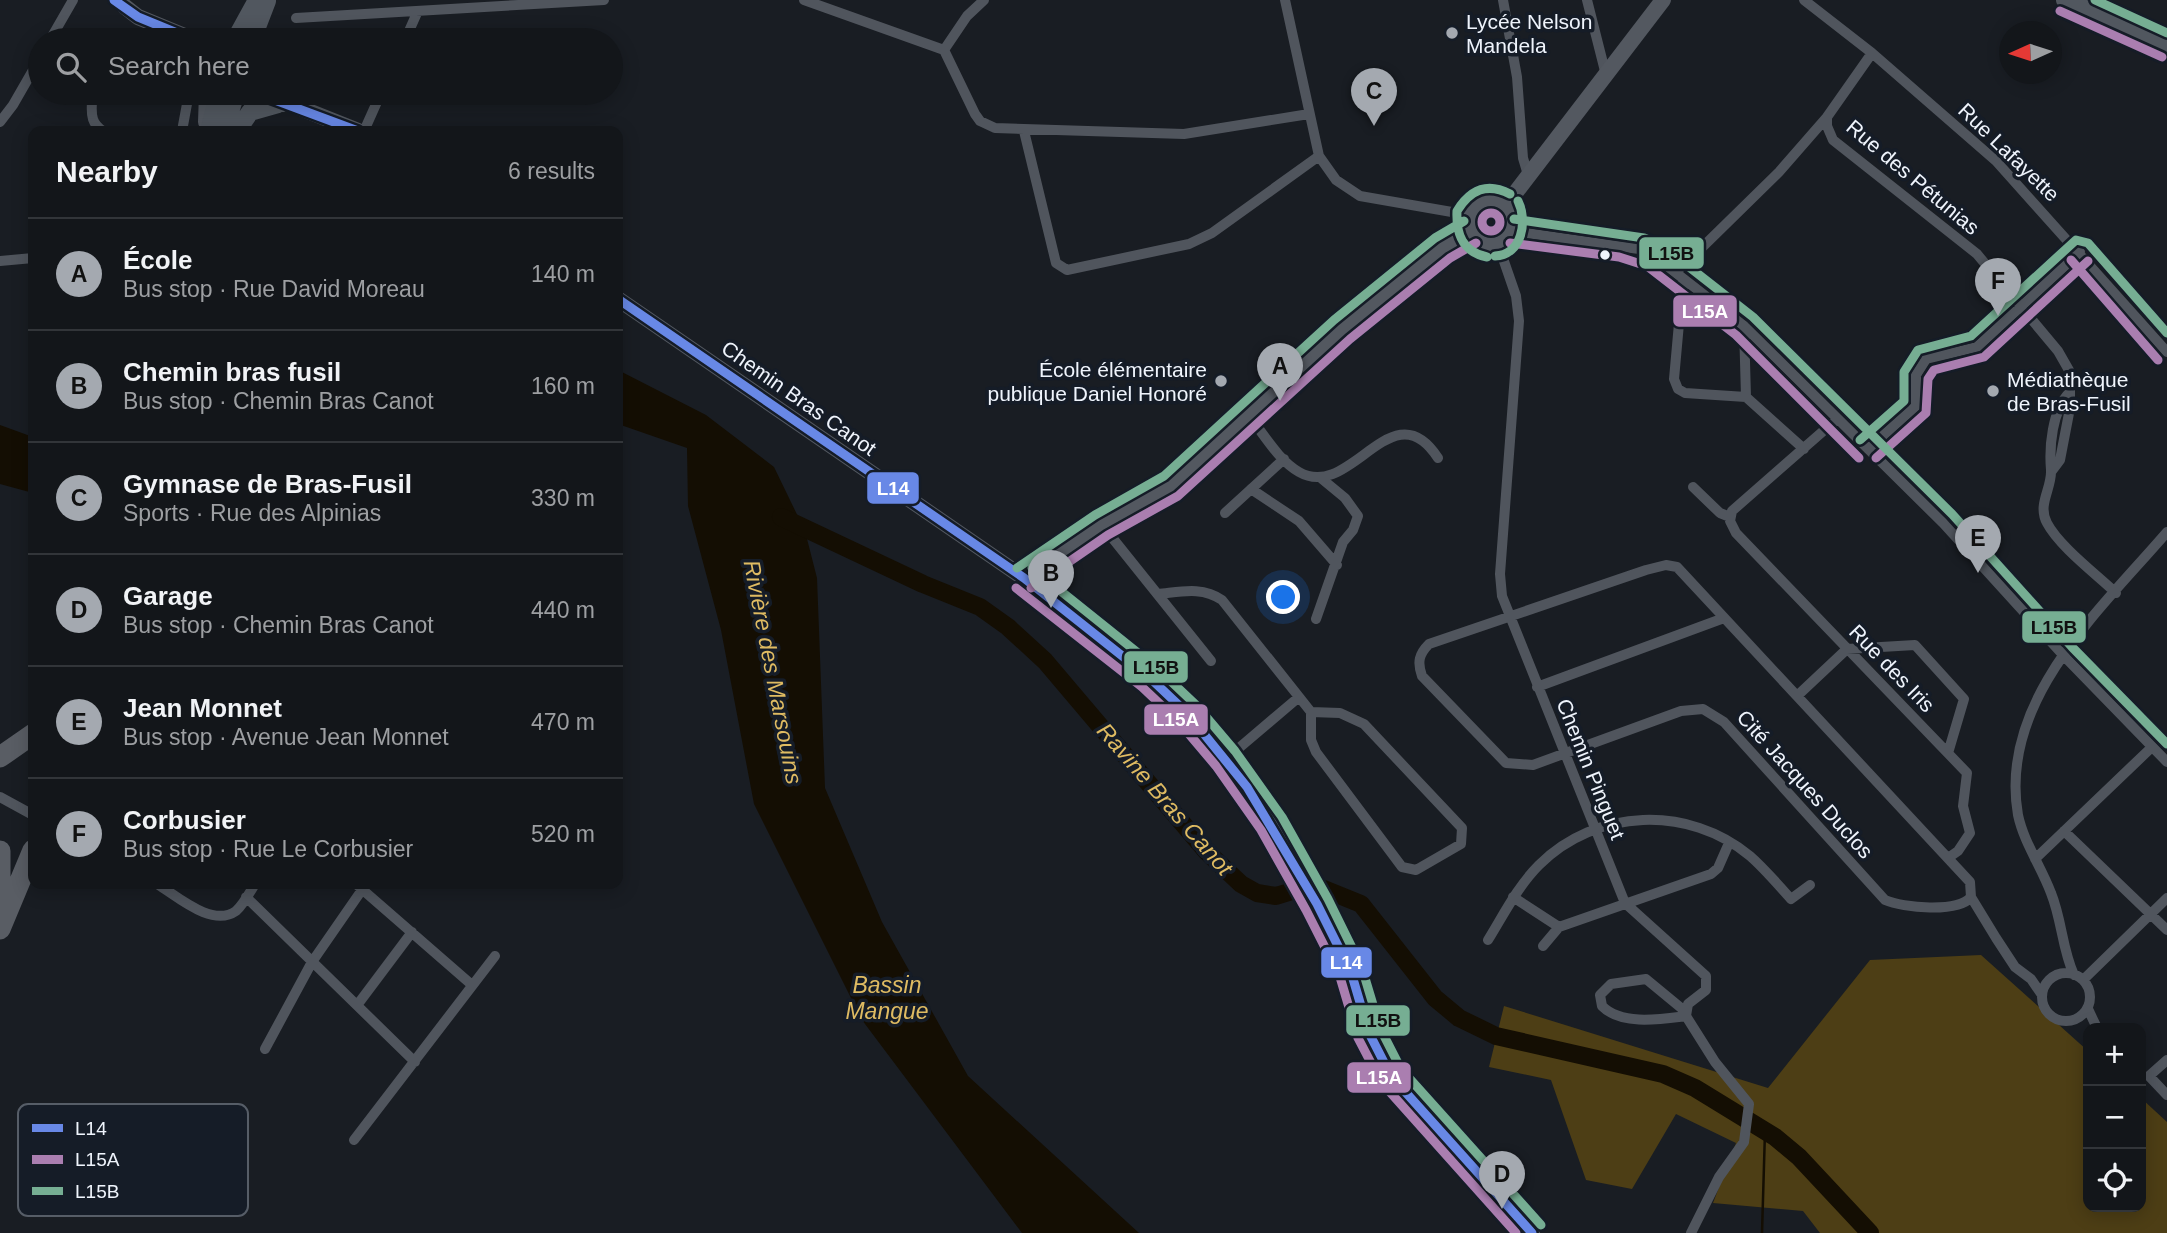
<!DOCTYPE html>
<meta charset="utf-8">
<style>
body{margin:0;font-family:Helvetica,sans-serif;background:#202327;color:#f1f3f6}
.controls{position:absolute;right:21px;bottom:21px;display:grid;overflow:hidden;border-radius:14px;box-shadow:0 4px 18px #0003}
.controls button{width:63px;height:63px;display:grid;place-items:center;padding:0;border:0;border-bottom:2px solid #323539;background:#13161a;color:#f1f3f6;font:35px sans-serif}
.compass{position:absolute;left:1999px;top:21px;width:63px;height:63px;border-radius:50%;background:#13161a;box-shadow:0 4px 18px #0003;rotate:267deg}
.you{position:absolute;left:1284px;top:598px;width:24px;height:24px;margin:-18px;border:5px solid #fff;border-radius:50%;background:#1a73e8;box-shadow:0 0 0 10px #1a73e833}
.badge{display:grid;place-items:center;width:46px;height:46px;border-radius:50%;background:#a4a9b0;color:#111;font-size:23px;font-weight:700}
.pin{position:absolute;translate:-50% -58px;filter:drop-shadow(0 2px 4px #0008)}
.pin::after{content:'';position:absolute;top:37px;width:24px;height:21px;background:inherit;clip-path:polygon(0 0,100% 0,50% 100%)}
.list{margin:0;padding:0;list-style:none}
h2{display:flex;justify-content:space-between;align-items:center;height:91px;margin:0;padding:0 28px;font-size:30px}
h2 small{font-size:23px;font-weight:400;color:#9d9fa2}
.list li{display:grid;grid-template-columns:46px 1fr auto;gap:21px;align-items:center;box-sizing:border-box;height:112px;padding:0 28px;border-top:2px solid #323539}
.list b{display:block;font-size:26px;white-space:nowrap}
.list p{margin:0;font-size:23px;white-space:nowrap;color:#9d9fa2}
.list em{font-size:23px;font-style:normal;color:#9d9fa2}
.icon{flex:none;width:38px;height:38px;fill:none;stroke:currentColor;stroke-width:2;stroke-linecap:round;stroke-linejoin:round}
.map{position:relative;flex:none;width:2167px;height:1233px;overflow:hidden}
.search{position:absolute;background:#13161a;box-shadow:0 4px 18px #0003;left:28px;top:28px;width:595px;height:77px;display:flex;align-items:center;gap:18px;box-sizing:border-box;padding:0 24px;border-radius:38px;color:#9d9fa2;font-size:26px}
.panel{position:absolute;background:#13161a;box-shadow:0 4px 18px #0003;left:28px;top:126px;width:595px;height:763px;border-radius:14px}
.map>svg:first-child{display:block}
</style>
<div class="map">
<svg width="2167" height="1233" viewBox="0 0 2167 1233">
<rect width="100%" height="100%" fill="#191d23"/>
<path fill="#4d3e15" d="M1981,955l107,96v156h53v-109l26,24v111h-347l-17,-22 -90,-8 23,-60 -60,-29 -44,75 -46,-9 -35,-100 -62,-13 15,-61 264,82 102,-128z"/>
<path fill="#140e03" d="M618,370l88,45 68,52 31,64 12,47 8,210 57,134 86,154 171,157h-117l-160,-213 -108,-216 -33,-174 -33,-124 -1,-58 -69,-24z
M0,425l33,12v56l-33,-9z"/>
<g fill="none" stroke-linecap="round" stroke-linejoin="round">
<path stroke="#140e03" stroke-width="2.5" d="M1762,1233l3,-102"/>
<path stroke="#140e03" stroke-width="18" d="M781,517l142,67 57,23 28,20 37,34 161,190 35,33 16,9 19,3 26,-8 22,1 37,15 74,94 24,20 37,18 167,38 32,14 80,49 24,20 71,76"/>
<path stroke="#50555d" stroke-width="10" d="M804,0l140,50 31,64 5,7 15,7 189,6 125,-20
M1285,0l34,156 17,24 24,16 109,19
M1503,0l14,77 6,81 6,20
M1587,0l19,75
M1804,0l68,53 124,108 171,191
M296,18l308,-18
M50,40l23,-40
M405,40l12,-27
M944,50l23,-34 17,-16
M1872,53l-45,64v9l6,14 144,114 81,97 12,21v36l-10,52 -9,12
M101,93l-9,9c-1,14 0,22 11,29
M0,122l13,-17 27,-47
M182,131l7,-38
M364,131l17,-38
M1024,131l32,132 11,7 122,-26 23,-11 107,-77
M1512,231l127,18 14,6 91,71 199,197 120,132 104,107
M1498,244l18,52 3,25 -19,253 2,22 123,307 81,73v14l-18,14 -2,12 29,46 34,42 -5,38 -25,35 -28,56
M0,261l33,-3
M1676,273l103,-101 48,-55
M1683,279l-9,100 4,10 7,4 61,4 58,52
M1744,326l2,71
M2069,393c-17,18 -20,54 -18,77 1,19 -14,34 -4,53 12,23 49,51 69,70
M1249,416c15,18 29,44 50,56 52,30 93,-85 139,-14
M1837,419l-105,92 -2,10 6,12 231,240 -4,33 7,27 -12,18 -10,7
M1868,449l48,-43v-31l10,-16 51,-12 103,-95
M1693,487l27,26 10,4
M1251,489l48,32 38,44
M1225,513l59,-54
M1102,525l109,136
M1158,594c22,-2 44,-8 64,6l89,112
M1316,619l27,-77 10,-12 5,-14 -13,-18 -23,-19
M1537,687l187,-69
M1797,696l50,-47 68,-4 49,54 -16,54
M1311,712l29,1 24,11 98,104 -1,16 -45,26 -14,-3 -86,-115 -5,-12z
M1226,759l73,-62
M0,797l33,18
M2064,831l103,99
M2035,859l117,-112
M157,884c20,12 55,44 79,27 7,-6 14,-19 19,-27
M356,884l116,101
M246,897l169,165
M1513,897l46,30
M1971,897c-13,16 -68,11 -86,3l-161,-178 -21,-13 -22,2 -148,54 -27,-2 -84,-87c-5,-14 -3,-22 7,-32l217,-74 20,-5 11,2 293,315 1,15 25,41 19,29 16,12 11,16
M1488,940c16,-26 30,-54 51,-75 57,-57 150,-60 211,-9 15,13 28,29 41,43l19,-14
M1543,946l16,-19 152,-53 7,-6 11,-25
M2042 997a24 24 0 1 1 48 0a24 24 0 1 1-48 0Z
M2074,975c-12,-26 -12,-55 -23,-82 -10,-27 -27,-50 -33,-78 -20,-114 82,-205 149,-283
M2083,980l84,-82
M358,1004l54,-72
M2088,1009l9,19
M1686,1012l-40,-33 -35,5 -11,11 2,11c19,20 60,13 84,10
M265,1049l47,-87 54,-78
M2149,1076l18,19
M2149,1076l18,-16
M354,1140l141,-184"/>
<path stroke="#535860" stroke-width="16" d="M124,6l14,11 56,23
M256,93l26,11
M275,93l23,14 60,24
M206,122l1,-29
M1468 222a23 23 0 1 1 46 0a23 23 0 1 1-46 0Z
M1506,205l157,-205
M618,299l406,279 126,100 37,35 60,74 70,117 34,68 18,61 22,43 141,157
M1024,578l78,-53 69,-39 171,-156 101,-82 27,-16"/>
<path stroke="#51575f" stroke-width="18" d="M2065,0l102,46
M235,40l22,-40
M252,40l15,-39
M209,131l10,-38
M224,131l12,-38
M237,131l13,-19 28,-8"/>
<path stroke="#595d64" stroke-width="21" d="M0,757l33,-23
M0,851v43
M0,929l33,-79"/>
<g stroke="#151c27" stroke-width="14">
<path id="bus-1" d="M114,0l24,17 56,23
M256,93l102,38
M618,299l406,279 126,100 37,35 60,74 70,117 34,68 18,61 22,43 141,157"/>
</g>
<g stroke="#151c27" stroke-width="14">
<path id="bus-2" d="M2060,11l102,46
M1482 222a9 9 0 1 1 18 0a9 9 0 1 1-18 0Z
M1510,243l109,14 28,9 89,69 123,123
M2071,260l87,100
M1876,458l50,-45 2,-34 6,-9 50,-13 104,-96
M1016,588l126,99 36,34 38,45 45,64 45,80 34,67 18,61 23,44 135,151
M1031,588l77,-53 70,-39 172,-157 100,-81 26,-15"/>
</g>
<g stroke="#151c27" stroke-width="14">
<path id="bus-3" d="M2095,0l72,33
M1514,219l130,19 17,7 92,72 199,197 120,133 95,97
M1495,256c27,-1 33,-35 23,-55
M1487,257c-25,-5 -31,-23 -30,-46 13,-21 30,-29 53,-17
M1860,440l44,-39v-29l14,-22 53,-14 105,-96 12,3 79,90
M1017,568l78,-53 69,-39 170,-156 101,-82 29,-17
M1032,568l126,101 38,36 39,46 47,66 46,82 34,69 18,60 21,41 140,156"/>
</g>
<use href="#bus-1" stroke="#6888e6" stroke-width="9"/>
<use href="#bus-2" stroke="#aa7eb0" stroke-width="9"/>
<use href="#bus-3" stroke="#76ae93" stroke-width="9"/>
</g>
<g fill="#a4a9b0" stroke="#151c27" stroke-width="2.5">
<circle cx="1452" cy="33" r="7"/>
<circle cx="1221" cy="381" r="7"/>
<circle cx="1993" cy="391" r="7"/>
</g>
<circle fill="#eff4fc" stroke="#151c27" stroke-width="2.5" cx="1605" cy="255" r="6"/>
<g text-anchor="middle" dominant-baseline="central" stroke-width="7" stroke-linejoin="round" paint-order="stroke">
<g font-size="21" fill="#eff4fc" stroke="#151c27" text-anchor="start">
<text x="1466" y="21">Lycée Nelson<tspan x="1466" dy="24">Mandela</tspan></text>
<text x="1207" y="369" text-anchor="end">École élémentaire<tspan x="1207" dy="24">publique Daniel Honoré</tspan></text>
<text x="2007" y="379">Médiathèque<tspan x="2007" dy="24">de Bras-Fusil</tspan></text>
</g>
<g font-size="21" fill="#eff4fc" stroke="#151c27">
<text transform="translate(2009 152) rotate(44)">Rue Lafayette</text>
<text transform="translate(1913 177) rotate(40)">Rue des Pétunias</text>
<text transform="translate(799 398) rotate(35)">Chemin Bras Canot</text>
<text transform="translate(1892 668) rotate(46)">Rue des Iris</text>
<text transform="translate(1591 769) rotate(68)">Chemin Pinguet</text>
<text transform="translate(1805 784) rotate(48)">Cité Jacques Duclos</text>
</g>
<g font-size="23" font-style="italic" fill="#dfbb62" stroke="#151c27">
<text transform="translate(773 672) rotate(79)">Rivière des Marsouins</text>
<text transform="translate(1165 799) rotate(49)">Ravine Bras Canot</text>
<text x="887" y="985">Bassin<tspan x="887" dy="26">Mangue</tspan></text>
</g>
</g>
<rect x="18" y="1104" width="230" height="112" rx="10" fill="#151c27" stroke="#565d67" stroke-width="2"/>
<rect x="32" y="1124" width="31" height="8" fill="#6888e6"/>
<rect x="32" y="1155" width="31" height="9" fill="#aa7eb0"/>
<rect x="32" y="1187" width="31" height="8" fill="#76ae93"/>
<g font-size="19" fill="#eff4fc">
<text x="75" y="1135">L14</text>
<text x="75" y="1166">L15A</text>
<text x="75" y="1198">L15B</text>
</g>
<g stroke="#151c27" stroke-width="2.5">
<rect x="1638" y="236" width="67" height="34" rx="7" fill="#76ae93"/>
<rect x="1672" y="294" width="66" height="34" rx="7" fill="#aa7eb0"/>
<rect x="866" y="471" width="54" height="34" rx="7" fill="#6888e6"/>
<rect x="2021" y="610" width="66" height="34" rx="7" fill="#76ae93"/>
<rect x="1123" y="650" width="66" height="34" rx="7" fill="#76ae93"/>
<rect x="1143" y="703" width="66" height="33" rx="7" fill="#aa7eb0"/>
<rect x="1320" y="946" width="53" height="33" rx="7" fill="#6888e6"/>
<rect x="1345" y="1004" width="66" height="33" rx="7" fill="#76ae93"/>
<rect x="1346" y="1061" width="66" height="33" rx="7" fill="#aa7eb0"/>
</g>
<g font-size="19" text-anchor="middle" font-weight="bold" fill="#fff">
<text x="1705" y="318">L15A</text>
<text x="893" y="495">L14</text>
<text x="1176" y="726">L15A</text>
<text x="1346" y="969">L14</text>
<text x="1379" y="1084">L15A</text>
</g>
<g font-size="19" text-anchor="middle" font-weight="bold" fill="#111">
<text x="1671" y="260">L15B</text>
<text x="2054" y="634">L15B</text>
<text x="1156" y="674">L15B</text>
<text x="1378" y="1027">L15B</text>
</g>
</svg>
<div class="controls">
<button>+</button>
<button>−</button>
<button><svg class="icon" aria-label="locate" viewBox="0 0 24 24"><circle cx="12" cy="12" r="6"/><path d="M12 2v4M12 18v4M2 12h4M18 12h4"/></svg></button>
</div>
<svg class="compass" viewBox="-18 -18 36 36"><path d="M0-13l5 13h-10z" fill="#e53935"/><path d="M0 13l5-13h-10z" fill="#9d9fa2"/></svg>
<div class="you"></div>
<div class="pin badge" style="left:1280px;top:401px">A</div>
<div class="pin badge" style="left:1051px;top:608px">B</div>
<div class="pin badge" style="left:1374px;top:126px">C</div>
<div class="pin badge" style="left:1502px;top:1209px">D</div>
<div class="pin badge" style="left:1978px;top:573px">E</div>
<div class="pin badge" style="left:1998px;top:316px">F</div>
<div class="search"><svg class="icon" aria-label="search" viewBox="0 0 24 24"><circle cx="10" cy="10" r="6"/><path d="M15 15l6 6"/></svg>Search here</div>
<section class="panel">
<h2>Nearby<small>6 results</small></h2>
<ul class="list">
<li><span class="badge">A</span><div><b>École</b><p>Bus stop · Rue David Moreau</p></div><em>140 m</em></li>
<li><span class="badge">B</span><div><b>Chemin bras fusil</b><p>Bus stop · Chemin Bras Canot</p></div><em>160 m</em></li>
<li><span class="badge">C</span><div><b>Gymnase de Bras-Fusil</b><p>Sports · Rue des Alpinias</p></div><em>330 m</em></li>
<li><span class="badge">D</span><div><b>Garage</b><p>Bus stop · Chemin Bras Canot</p></div><em>440 m</em></li>
<li><span class="badge">E</span><div><b>Jean Monnet</b><p>Bus stop · Avenue Jean Monnet</p></div><em>470 m</em></li>
<li><span class="badge">F</span><div><b>Corbusier</b><p>Bus stop · Rue Le Corbusier</p></div><em>520 m</em></li>
</ul>
</section>
</div>
